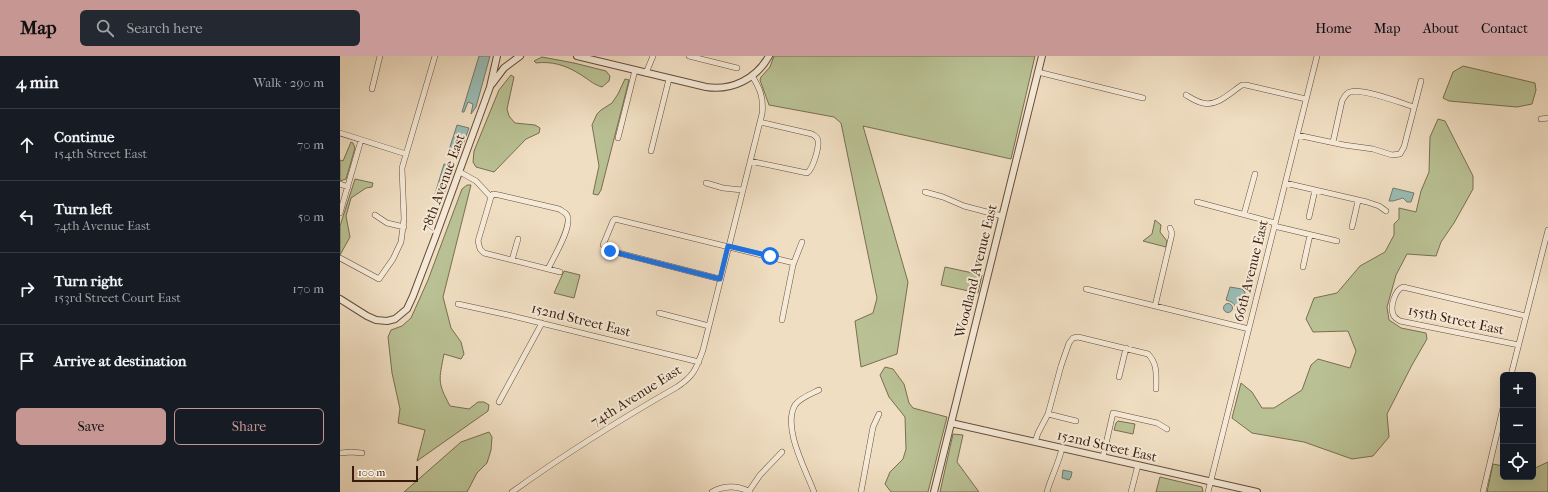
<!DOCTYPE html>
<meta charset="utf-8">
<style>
body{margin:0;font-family:"IM FELL French Canon",serif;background:#242831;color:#f1f3f6}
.controls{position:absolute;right:12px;bottom:12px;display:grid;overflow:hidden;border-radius:6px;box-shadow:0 4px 16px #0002}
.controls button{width:36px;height:36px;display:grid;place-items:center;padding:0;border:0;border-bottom:1px solid #363941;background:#171b24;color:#f1f3f6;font:20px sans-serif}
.scale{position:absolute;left:12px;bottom:10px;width:66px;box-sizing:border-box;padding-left:4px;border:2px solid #391a0d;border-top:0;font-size:11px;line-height:14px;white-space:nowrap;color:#391a0d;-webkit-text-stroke:3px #f5ead7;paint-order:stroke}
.stop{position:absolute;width:12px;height:12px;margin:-9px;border:3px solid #1a73e8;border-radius:50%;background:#fff}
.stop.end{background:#1a73e8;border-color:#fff;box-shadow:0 1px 4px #0008}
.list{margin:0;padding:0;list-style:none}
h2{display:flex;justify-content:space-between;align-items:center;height:52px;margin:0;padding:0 16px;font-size:17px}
h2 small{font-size:13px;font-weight:400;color:#9ea1a6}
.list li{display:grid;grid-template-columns:26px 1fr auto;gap:12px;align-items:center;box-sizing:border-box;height:72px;padding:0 16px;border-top:1px solid #363941}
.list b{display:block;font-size:15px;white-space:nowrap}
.list p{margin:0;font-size:13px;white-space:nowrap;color:#9ea1a6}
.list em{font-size:13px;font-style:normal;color:#9ea1a6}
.actions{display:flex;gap:8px;padding:12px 16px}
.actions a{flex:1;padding:9px 0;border:1px solid #c59692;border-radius:6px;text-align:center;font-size:14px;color:#c59692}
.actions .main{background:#c59692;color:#111}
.icon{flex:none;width:22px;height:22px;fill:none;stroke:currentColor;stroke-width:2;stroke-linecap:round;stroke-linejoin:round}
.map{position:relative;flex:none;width:1208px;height:436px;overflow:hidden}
header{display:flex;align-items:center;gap:24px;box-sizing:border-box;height:56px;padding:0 20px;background:#c59692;color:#111}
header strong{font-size:19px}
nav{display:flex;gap:22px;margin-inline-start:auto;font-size:14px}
.search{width:280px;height:36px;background:#242831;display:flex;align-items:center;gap:10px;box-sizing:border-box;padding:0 14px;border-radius:6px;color:#9ea1a6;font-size:15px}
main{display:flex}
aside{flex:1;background:#171b24}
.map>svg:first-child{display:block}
</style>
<header>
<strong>Map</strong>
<div class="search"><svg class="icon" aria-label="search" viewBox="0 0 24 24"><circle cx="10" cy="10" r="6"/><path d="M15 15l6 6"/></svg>Search here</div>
<nav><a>Home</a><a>Map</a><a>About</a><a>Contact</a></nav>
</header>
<main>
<aside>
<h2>4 min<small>Walk · 290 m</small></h2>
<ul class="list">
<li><svg class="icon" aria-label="ahead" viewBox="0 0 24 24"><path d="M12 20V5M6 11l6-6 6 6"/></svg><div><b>Continue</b><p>154th Street East</p></div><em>70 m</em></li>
<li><svg class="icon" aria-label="left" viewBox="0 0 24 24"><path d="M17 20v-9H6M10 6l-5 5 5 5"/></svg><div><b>Turn left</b><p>74th Avenue East</p></div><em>50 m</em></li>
<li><svg class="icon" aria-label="right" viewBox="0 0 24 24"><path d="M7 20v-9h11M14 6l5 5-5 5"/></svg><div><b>Turn right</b><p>153rd Street Court East</p></div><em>170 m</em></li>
<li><svg class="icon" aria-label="arrive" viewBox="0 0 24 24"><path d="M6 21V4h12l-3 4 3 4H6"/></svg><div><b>Arrive at destination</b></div></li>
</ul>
<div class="actions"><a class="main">Save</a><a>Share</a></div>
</aside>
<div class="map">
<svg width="1208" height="436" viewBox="0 0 1208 436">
<rect width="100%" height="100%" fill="#f0dec2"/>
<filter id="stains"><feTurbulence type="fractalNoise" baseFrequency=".005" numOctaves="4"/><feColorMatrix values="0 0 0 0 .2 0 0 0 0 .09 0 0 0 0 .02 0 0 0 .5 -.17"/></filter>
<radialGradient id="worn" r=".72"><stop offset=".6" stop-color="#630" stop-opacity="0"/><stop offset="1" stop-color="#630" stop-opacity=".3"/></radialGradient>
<path fill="#b9c194" stroke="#796e50" d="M434,0h261l-24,103 -148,-33 45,156 -11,72 -36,13 -6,-46 18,-8 4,-15 -36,-175 -7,-6 -65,-12 -9,-25 1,-3 9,-10z
M202,1l32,6 32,8 4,5 -1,5 -7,6c-10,-3 -15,-9 -24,-14 -13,-8 -27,-12 -42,-10l-2,-2z
M1123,10l72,17 1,7 -4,14 -15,3 -68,-6 -6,-3 10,-26z
M171,19l3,2 -7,32 2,7 6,7 20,2 5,3 -1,5 -13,6 -32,33 -18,-5 -3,-5 1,-11 25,-61z
M285,23l4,1 -28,110 -3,5 -5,-1 6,-28 -7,-41 5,-11 4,-4 11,-7 6,-9z
M1098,63l7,2 28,55v13l-19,34 -13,19 -5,14 -29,-2 -11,21 -9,32 2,13 12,8 25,5 1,6 -15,26 -25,49 2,23 -16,19 -21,3 -48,-17 -52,-9 -20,-15 9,-35 11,9 10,16h12l28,-18 9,-25 7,-6 32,9 6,-17 -8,-20 -35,1 -7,-13 8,-21 23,-5 23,-27 25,-14 9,-17v-11l5,-5v-11l17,4 5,-21 8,-19 1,-35z
M11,86l2,1 2,5 -9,31 -6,2v-21l3,1z
M15,123l18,4 -1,4 -6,1 -15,10 -5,18 4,21 -10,18v-29z
M127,129h4l-28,112 8,31 10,14 3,12 -3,5 -17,-5c-5,26 -7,28 6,52l19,3 9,-7h6l5,3 -1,6 -71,50 8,-31 -27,-7 2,-14 -8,-36 -4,-36 3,-7 11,-4 9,-8 17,-38 34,-91z
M815,164l6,5 -1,7 7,9 -1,6 -23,-6 9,-7z
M605,211l37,8 -4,18 -37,-8z
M224,215l16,4 -6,23 -20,-5z
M545,311l8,2 11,15 5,19 4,5 34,9 -19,75h-37l-6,-8 5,-12 13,-13 3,-10 -1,-32 -16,-20 -9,-22z
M778,365l17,3 -2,10 -19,-4 2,-7z
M149,376l3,5 -1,13 -4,13 -10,10 -10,19h-63l57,-50z
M613,378l10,1 -6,27 22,30h-39z
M1208,406v30h-61l6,-28 10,2v11h30v-8z
M820,421l42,10 1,5h-47z"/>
<path fill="#9abcb4" stroke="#737b71" d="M139,0h11l-14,51 -5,7 2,-10 -5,-2 -4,10h-2z
M117,69l12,3 -10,27 -2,1 -1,-9h-2l-4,5 -1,-2z
M104,108l10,2 -11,30v-8l-2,-2 -6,8z
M1053,132l21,5 -3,9h-4l-4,-4 -10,3h-4z
M890,231l12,2 3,3 -5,24h-3c-1,-10 -1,-13 -11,-16z
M883.5 252a4.5 4.5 0 1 1 9 0a4.5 4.5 0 1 1-9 0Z
M723,414l9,2 -1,5 -2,3 -7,-2z"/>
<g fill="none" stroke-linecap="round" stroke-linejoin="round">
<g stroke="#674b3a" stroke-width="6">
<path id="minor" d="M349,0l48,12
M698,16l105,26
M306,17l7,-17
M32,33l8,-33
M846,39c5,3 11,7 17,8 14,4 28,-11 39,-18h4l60,14
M1201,63l7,-1
M0,77l66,21
M957,79l47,10 29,4 19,6 8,-1 4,-7 17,-66
M278,82l17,-68
M993,86l9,-41c2,-4 4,-8 8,-9 13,-4 51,11 64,15
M311,95l18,-72
M410,105l57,12c6,-4 12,-25 11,-32 0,-4 -3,-5 -6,-7l-52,-12
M120,116l16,9 15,16
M366,127l17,5 19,2
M945,127l82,19 12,4 7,5
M0,128l8,3
M585,136l18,5 21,9 38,10
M151,141l2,-3 6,1 60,14c3,2 6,3 8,6 6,11 -14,43 -19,54
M151,141l-13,44 2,8 4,4 76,19
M857,146l78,21
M0,157l21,-73
M904,158l11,-40
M35,159l12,8 17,4
M969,161l6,-27
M934,170l63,15
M1012,171l6,-26
M0,202l39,21 14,-20 8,-17 3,-23 -2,-51 33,-112
M172,204l6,-21
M963,211l7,-32
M380,223l-113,-29 -4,-5 10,-24 2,-2 179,44
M746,233l163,40
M118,248l50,11 191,47
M815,250l16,-68 1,-5 -2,-5
M319,257l50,13
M442,264l11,-55 9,-23
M1179,289l-119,-24c-3,-2 -6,-3 -7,-7 -3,-8 2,-24 10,-27l123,29
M1171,319l37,-145
M779,321l7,-29
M159,346l43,-79
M708,358l28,7
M695,386l3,-9 10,-19 13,-48 8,-23 4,-5 5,-1 70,17c10,10 8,22 8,35
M0,397l11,-1 11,1
M763,401l10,-44 44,10 10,6
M409,435l11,-16 22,-23
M172,436c53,-38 109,-73 165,-105 17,-11 19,-18 26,-37l59,-236c2,-15 -2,-26 -10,-38
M372,436c13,-7 25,-7 38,0
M474,436c-8,-22 -32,-64 -19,-87 5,-7 16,-11 24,-15
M521,436l12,-65 6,-13
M707,436c4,-15 12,-29 15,-44
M791,436l7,-27
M868,436l109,-436
M1143,436l20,-84"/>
</g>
<g stroke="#674b3a" stroke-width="8">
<path id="tertiary" d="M237,0l129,31c26,4 50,-8 63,-31
M152,28l12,-16 16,-12
M0,243l27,17 9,4 11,1 8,-2 12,-10 6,-13 22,-58 55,-151 7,-31
M611,367l306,69
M594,436l108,-436"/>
</g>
<use href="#minor" stroke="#f5ead7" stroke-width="5"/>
<use href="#tertiary" stroke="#f5ead7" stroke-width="6"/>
</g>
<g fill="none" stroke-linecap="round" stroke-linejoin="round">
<path stroke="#1a73e8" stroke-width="5" d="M270,195l110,28 8,-33 42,10"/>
</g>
<g text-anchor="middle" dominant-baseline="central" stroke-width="4" stroke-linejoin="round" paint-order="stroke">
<g font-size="14" fill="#391a0d" stroke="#f5ead7">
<text transform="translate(103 127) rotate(-70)">78th Avenue East</text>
<text transform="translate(636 215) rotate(-76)">Woodland Avenue East</text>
<text transform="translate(911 215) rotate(-76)">66th Avenue East</text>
<text transform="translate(241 264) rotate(14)">152nd Street East</text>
<text transform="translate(1116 264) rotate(12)">155th Street East</text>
<text transform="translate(296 340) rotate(-32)">74th Avenue East</text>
<text transform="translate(767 390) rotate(13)">152nd Street East</text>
</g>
</g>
<rect width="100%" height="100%" filter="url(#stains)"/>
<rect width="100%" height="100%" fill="url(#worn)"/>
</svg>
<div class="controls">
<button>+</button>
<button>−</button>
<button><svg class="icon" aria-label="locate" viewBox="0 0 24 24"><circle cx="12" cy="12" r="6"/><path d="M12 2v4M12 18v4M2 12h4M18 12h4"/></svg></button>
</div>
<div class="scale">100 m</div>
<div class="stop" style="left:430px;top:200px"></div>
<div class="stop end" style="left:270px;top:195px"></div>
</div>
</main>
